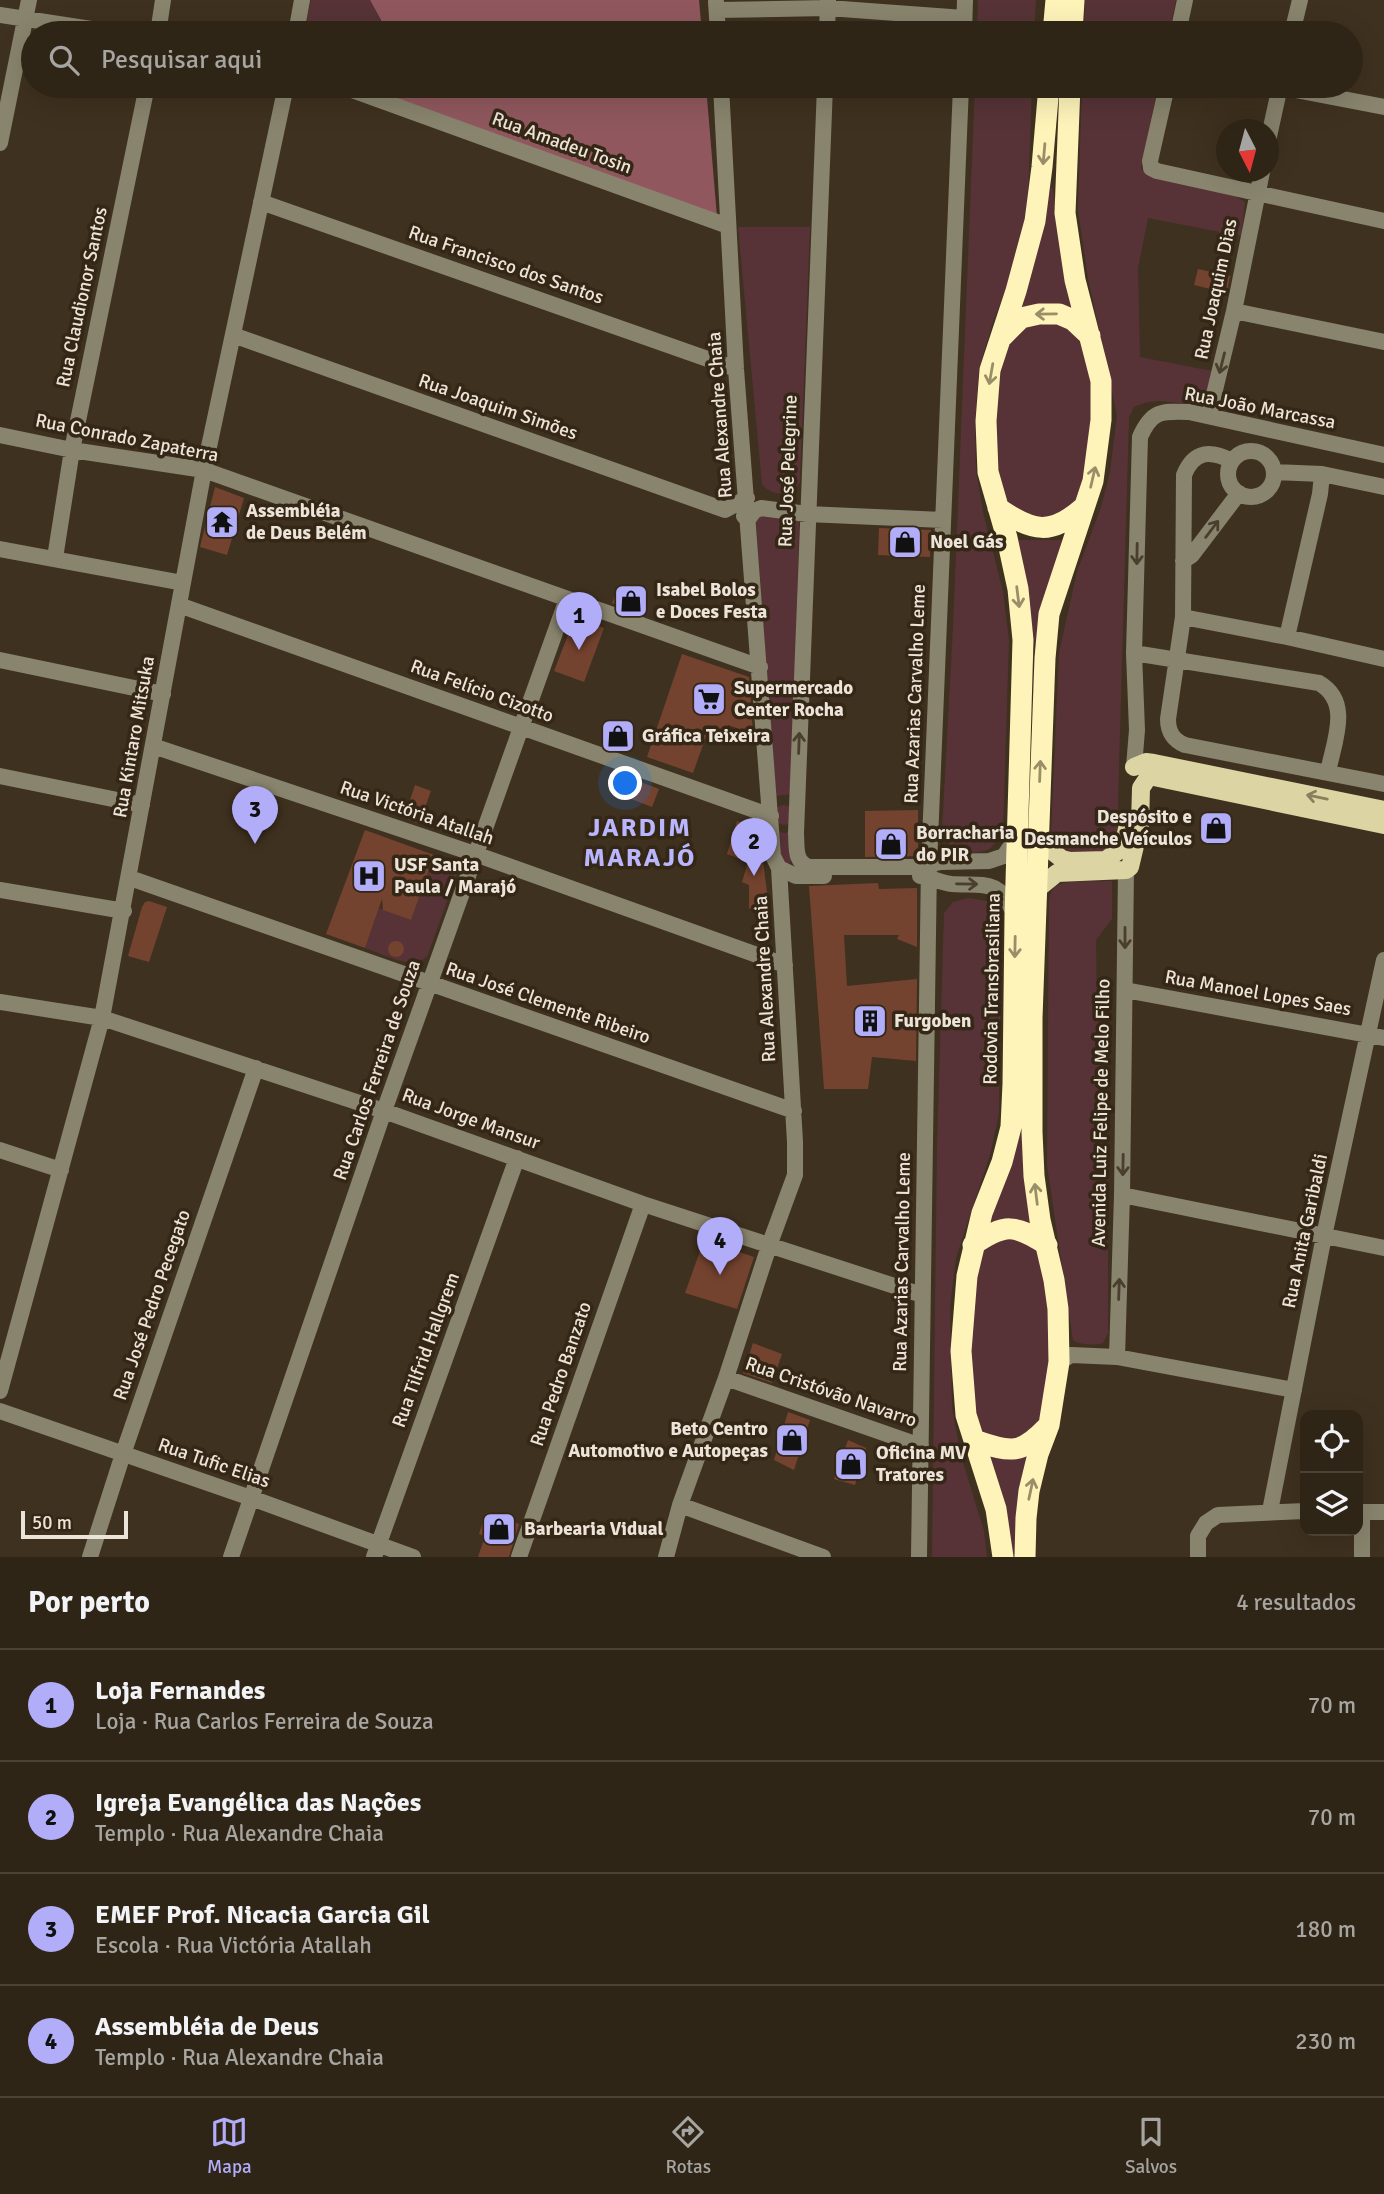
<!DOCTYPE html>
<html lang="pt">
<meta charset="utf-8">
<style>
body{margin:0;font-family:Signika,sans-serif;background:#3b3124;color:#f1f3f6}
.controls{position:absolute;right:21px;bottom:21px;display:grid;overflow:hidden;border-radius:14px;box-shadow:0 7px 28px #0002}
.controls button{width:63px;height:63px;display:grid;place-items:center;padding:0;border:0;border-bottom:2px solid #4a4236;background:#2f2517;color:#f1f3f6;font:35px sans-serif}
.compass{position:absolute;left:1216px;top:119px;width:63px;height:63px;border-radius:50%;background:#2f2517;box-shadow:0 7px 28px #0002;rotate:174deg}
.scale{position:absolute;left:21px;bottom:18px;width:107px;box-sizing:border-box;padding-left:7px;border:4px solid #ede4d9;border-top:0;font-size:19px;line-height:24px;white-space:nowrap;color:#ede4d9;-webkit-text-stroke:5px #352716;paint-order:stroke}
.you{position:absolute;left:626px;top:784px;width:24px;height:24px;margin:-18px;border:5px solid #fff;border-radius:50%;background:#1a73e8;box-shadow:0 0 0 10px #1a73e833}
.badge{display:grid;place-items:center;width:46px;height:46px;border-radius:50%;background:#b2adf9;color:#111;font-size:23px;font-weight:700}
.pin{position:absolute;translate:-50% -58px;filter:drop-shadow(0 2px 4px #0008)}
.pin::after{content:'';position:absolute;top:37px;width:24px;height:21px;background:inherit;clip-path:polygon(0 0,100% 0,50% 100%)}
.list{margin:0;padding:0;list-style:none}
h2{display:flex;justify-content:space-between;align-items:center;height:91px;margin:0;padding:0 28px;font-size:30px}
h2 small{font-size:23px;font-weight:400;color:#a7a5a1}
.list li{display:grid;grid-template-columns:46px 1fr auto;gap:21px;align-items:center;box-sizing:border-box;height:112px;padding:0 28px;border-top:2px solid #4a4236}
.list b{display:block;font-size:26px;white-space:nowrap}
.list p{margin:0;font-size:23px;white-space:nowrap;color:#a7a5a1}
.list em{font-size:23px;font-style:normal;color:#a7a5a1}
.icon{flex:none;width:38px;height:38px;fill:none;stroke:currentColor;stroke-width:2;stroke-linecap:round;stroke-linejoin:round}
.map{position:relative;flex:none;width:1384px;height:1557px;overflow:hidden}
.search{position:absolute;background:#2f2517;box-shadow:0 7px 28px #0002;left:21px;right:21px;top:21px;height:77px;display:flex;align-items:center;gap:18px;box-sizing:border-box;padding:0 24px;border-radius:38px;color:#a7a5a1;font-size:26px}
.sheet{height:539px;background:#2f2517}
nav{display:flex;justify-content:space-around;align-items:center;box-sizing:border-box;height:98px;border-top:2px solid #4a4236;background:#2f2517;font-size:19px;color:#a7a5a1}
nav a{display:grid;justify-items:center;gap:4px}
nav .on{color:#b2adf9}
.map>svg:first-child{display:block}
</style>
<div class="map">
<svg width="1384" height="1557" viewBox="0 0 1384 1557">
<rect width="100%" height="100%" fill="#3f311f"/>
<path fill="#573337" d="M311,0h59l11,21v12h-77z
M978,0h58l-2,33h-57z
M1085,0h91l-7,33h-85z
M975,86h57l-4,108 -5,37 -7,32 -23,59 -14,47 -4,53 1,48 7,42 20,80 6,48 -6,188c-10,26 -18,24 -44,25l-10,-10 -7,-12 11,-203z
M1082,86h76l-17,82 5,7 89,21 10,6 -4,34 -93,-18 -10,50 2,89 72,14c-1,7 -2,16 -4,22 -9,18 -32,8 -47,8 -10,0 -18,2 -27,6l-5,10 -12,421 -5,8 -7,5 -33,1 -13,-6 -8,-10 8,-183 18,-81 24,-65 9,-35 7,-57 -29,-137 -10,-68z
M1052,185l26,130 -63,-1z
M738,227h72l-10,255 -7,10c-13,2 -22,3 -31,-8z
M1046,317l36,17 10,31v92l-20,53 -33,12 -34,-20 -6,-20 -4,-36 3,-74 12,-37z
M764,514l34,3 1,5 -7,272 -16,2 -20,-274 1,-5z
M1018,540h44l-26,112z
M774 815a10 10 0 1 1 20 0a10 10 0 1 1-20 0Z
M776,830l8,3 9,-2 1,27 -5,6h-8z
M434,855c11,4 21,6 23,19l-30,83c-18,13 -43,-3 -62,-9l14,-40 32,12z
M1112,881v38l-16,21 1,72 11,16v305l-5,10c-7,3 -24,2 -30,-3l-26,-175 2,-264c1,-5 2,-11 7,-15 11,-7 43,-4 56,-5z
M969,898l18,3 12,13 2,13 -2,186 -9,42 -34,103 -6,48 2,102 9,48 23,75 3,26h-55l5,-408 7,-236 9,-11z
M1020,1116l12,112 -44,-2z
M1013,1234l25,11 15,91 -10,88 -30,20 -31,-9 -6,-13 -7,-104 14,-76z
M1030,1456l-14,101h-6l-21,-100 13,1z"/>
<path fill="#90585e" d="M370,0h329l3,33h-321v-13z
M378,86h328l11,131 -339,-124z"/>
<path fill="#74432f" d="M1198,269l32,7 -3,17 -33,-8z
M215,487l29,11 -17,57 -27,-8z
M879,528l52,2 -1,27 -52,-2z
M619,587l20,8 -6,16 -21,-8z
M575,617l29,11 -20,54 -30,-11z
M682,654l67,23 4,57 -25,-9 -3,9 -16,-6 -16,45 -46,-16z
M616,722l13,5 -9,23 -12,-5z
M638,781l21,8 -7,18 -21,-8z
M415,785l16,6 -12,33 -15,-6z
M918,810v46l-53,1v-46z
M737,821l15,7 8,9 7,55 -1,24 -17,-8v-23l-7,-3 6,-20 -21,-8z
M365,830l69,25 -23,65 -28,-10 -1,-11 -17,49 -39,-14z
M878,883l1,6 38,-1v59l-20,-8 2,-4h-55l3,51 70,-7 -1,82 -44,-4 -4,32h-44l-15,-203z
M149,901l18,6 -18,55 -21,-6 14,-49 3,-5z
M388 949a8 8 0 1 1 16 0a8 8 0 1 1-16 0Z
M704,1240l50,17 -17,52 -52,-16z
M753,1343l29,11 -10,29 -29,-10z
M788,1412l22,8 -16,50 -20,-10z
M848,1440l18,8 -11,37 -21,-6z
M486,1513l33,11 -10,33h-31l7,-21 -6,-2z"/>
<g fill="none" stroke-linecap="round" stroke-linejoin="round">
<path stroke="#88846d" stroke-width="16" d="M716,2l2,31
M717,10l111,-2 136,10
M0,15l117,18
M158,33l5,-33
M296,33l6,-33
M827,33l1,-33
M964,33l1,-33
M1178,33l7,-33
M1292,33l8,-33
M341,86l387,140
M825,86l-29,747c1,13 -2,29 13,34h108l24,-5 48,-1 15,-5 13,-19
M1167,86l-17,75 1,7 6,3 227,50
M1280,87l104,20
M1268,141l12,-55
M0,143l29,-143
M261,202l475,167
M1234,311l150,31
M233,335l492,175 22,-12
M1209,415l25,-104 28,-139
M0,435l72,15 132,20 556,197
M1228 474a23 23 0 1 1 46 0a23 23 0 1 1-46 0Z
M1232,461c-21,-11 -38,-11 -48,14l-1,142 -15,102c0,13 5,21 17,26l199,39
M1274,472l48,2 62,13
M744,516l5,2 5,-7 7,-3 46,6 136,6
M0,549l183,34
M55,558l17,-108 75,-364
M1183,561l9,-6 47,-62
M179,605l592,211
M1183,617l104,20 97,22
M1287,637l33,-143 2,-20
M1134,653l185,30c33,19 15,58 9,89
M0,660l163,34
M153,746l322,108 310,111
M1134,767l3,-37 -3,-77 6,-216c12,-27 22,-26 49,-25l195,43
M0,776l142,29
M779,868l17,8h28
M920,876c11,1 21,7 32,8 32,2 47,-6 62,30
M130,878l664,233
M0,890l124,21
M1125,990l259,48
M0,1002l102,16 282,93 259,93 279,91
M0,1150l61,20
M1122,1195l262,53
M1117,1357l5,-162 4,-325
M1059,1362l12,-7 46,2 177,33
M726,1378l195,68
M0,1391l102,-373 102,-548 82,-384
M0,1411l251,87 162,59
M680,1505l143,52
M1270,1511l54,-275 60,-276
M1358,1512h26
M90,1557l33,-103 133,-386
M231,1557l153,-446 183,-512
M374,1557l143,-399
M519,1557l124,-353
M666,1557l14,-52 46,-127 43,-132 26,-71v-33l-16,-274 -6,-12 -37,-487 -15,-283
M919,1557l10,-692 32,-779
M1198,1557v-21l8,-13 12,-8 87,-4
M1362,1557v-45"/>
<path stroke="#ddd4a4" stroke-width="18" d="M1134,767l12,-5 8,1 230,47
M1038,840l24,19 8,2 36,-1 17,-13 5,-23
M1036,890l21,-17 69,-3 4,-3 10,-42 1,-37 8,-12 235,49"/>
<path stroke="#fef4ba" stroke-width="21" d="M1053,33l3,-33
M1072,33l2,-33
M1003,336l18,-18 18,-4h20l14,6 17,16
M998,508c35,24 53,28 86,-1
M973,1245c32,-22 42,-21 74,0
M977,1441c34,12 44,13 69,-13
M1003,1557l-7,-48 -30,-94 -5,-64 6,-75 15,-63 20,-51 9,-35 2,-43 2,-167 8,-277 -5,-51 -11,-51 -19,-66 -2,-51 4,-51 26,-79 19,-70 7,-54 7,-81
M1025,1557l1,-39 3,-27 9,-37 11,-29 10,-63 -1,-53 -4,-29 -14,-60 -6,-44 -2,-44v-114l13,-360 4,-44 44,-133 8,-61v-39l-26,-101 -10,-67 5,-127"/>
</g>
<defs><path id="oneway-shaft" d="M-6 0H5M1.5-3L5.5 0L1.5 3" fill="none" stroke-width="1.6" stroke-linecap="round" stroke-linejoin="round" transform="scale(1.75)"/></defs>
<g stroke="#9a8e68">
<use href="#oneway-shaft" transform="translate(1044 154) rotate(95)"/>
<use href="#oneway-shaft" transform="translate(1046 314) rotate(179)"/>
<use href="#oneway-shaft" transform="translate(991 374) rotate(100)"/>
<use href="#oneway-shaft" transform="translate(1093 477) rotate(-77)"/>
<use href="#oneway-shaft" transform="translate(1018 597) rotate(83)"/>
<use href="#oneway-shaft" transform="translate(1040 771) rotate(-88)"/>
<use href="#oneway-shaft" transform="translate(1015 947) rotate(91)"/>
<use href="#oneway-shaft" transform="translate(1036 1194) rotate(-97)"/>
<use href="#oneway-shaft" transform="translate(1031 1489) rotate(-78)"/>
</g>
<g stroke="#4a3e2c">
<use href="#oneway-shaft" transform="translate(1222 363) rotate(104)"/>
<use href="#oneway-shaft" transform="translate(1212 529) rotate(-53)"/>
<use href="#oneway-shaft" transform="translate(1137 554) rotate(91)"/>
<use href="#oneway-shaft" transform="translate(799 743) rotate(-88)"/>
<use href="#oneway-shaft" transform="translate(967 884) rotate(1)"/>
<use href="#oneway-shaft" transform="translate(1125 938) rotate(90)"/>
<use href="#oneway-shaft" transform="translate(1123 1165) rotate(91)"/>
<use href="#oneway-shaft" transform="translate(1119 1289) rotate(-88)"/>
</g>
<use stroke="#897e5d" href="#oneway-shaft" transform="translate(1317 797) rotate(-168)"/>
<defs>
<g id="temple-square" transform="scale(1.75)"><rect x="-9" y="-9" width="18" height="18" rx="4" fill="#b2adf9" stroke="#352716"/><path d="M0-6L5-2H3V0L6.5 2.5H4V6H1.5V3h-3V6H-4V2.5H-6.5L-3 0V-2H-5Z" fill="#111"/></g>
<g id="shop-square" transform="scale(1.75)"><rect x="-9" y="-9" width="18" height="18" rx="4" fill="#b2adf9" stroke="#352716"/><path d="M-5-2.5h2.3a2.7 3.5 0 0 1 5.4 0H5L5.5 6h-11ZM-1.5-2.5h3a1.5 2.3 0 0 0-3 0Z" fill="#111"/></g>
<g id="supermarket-square" transform="scale(1.75)"><rect x="-9" y="-9" width="18" height="18" rx="4" fill="#b2adf9" stroke="#352716"/><path d="M-6-5.5h2.5l.6 2H6L4.5 2H-2.5L-4.4-4H-6ZM-1.5 3.2a1.3 1.3 0 1 0 .1 0ZM3 3.2a1.3 1.3 0 1 0 .1 0Z" fill="#111"/></g>
<g id="hospital-square" transform="scale(1.75)"><rect x="-9" y="-9" width="18" height="18" rx="4" fill="#b2adf9" stroke="#352716"/><path d="M-5-5h3v3.5h4V-5h3V5h-3V1.5h-4V5h-3Z" fill="#111"/></g>
<g id="building-square" transform="scale(1.75)"><rect x="-9" y="-9" width="18" height="18" rx="4" fill="#b2adf9" stroke="#352716"/><path d="M-4-6H4V6H1V3H-1V6H-4ZM-2.5-4.3h1.7v1.8h-1.7ZM.8-4.3h1.7v1.8H.8ZM-2.5-1h1.7V.8h-1.7ZM.8-1h1.7V.8H.8Z" fill="#111"/></g>
</defs>
<g fill-rule="evenodd">
<use href="#temple-square" x="222" y="522"/>
<use href="#shop-square" x="905" y="542"/>
<use href="#shop-square" x="631" y="601"/>
<use href="#supermarket-square" x="709" y="699"/>
<use href="#shop-square" x="618" y="736"/>
<use href="#shop-square" x="1216" y="828"/>
<use href="#shop-square" x="891" y="844"/>
<use href="#hospital-square" x="369" y="876"/>
<use href="#building-square" x="870" y="1021"/>
<use href="#shop-square" x="792" y="1440"/>
<use href="#shop-square" x="851" y="1464"/>
<use href="#shop-square" x="499" y="1529"/>
</g>
<g text-anchor="middle" dominant-baseline="central" stroke-width="7" stroke-linejoin="round" paint-order="stroke">
<g font-size="19" fill="#ede4d9" stroke="#352716">
<text transform="translate(562 143) rotate(20)">Rua Amadeu Tosin</text>
<text transform="translate(506 265) rotate(19)">Rua Francisco dos Santos</text>
<text transform="translate(1216 289) rotate(-78)">Rua Joaquim Dias</text>
<text transform="translate(82 297) rotate(-78)">Rua Claudionor Santos</text>
<text transform="translate(498 407) rotate(19)">Rua Joaquim Simões</text>
<text transform="translate(1260 408) rotate(11)">Rua João Marcassa</text>
<text transform="translate(720 415) rotate(-94)">Rua Alexandre Chaia</text>
<text transform="translate(127 438) rotate(11)">Rua Conrado Zapaterra</text>
<text transform="translate(788 471) rotate(-88)">Rua José Pelegrine</text>
<text transform="translate(482 691) rotate(20)">Rua Felício Cizotto</text>
<text transform="translate(915 694) rotate(-88)">Rua Azarias Carvalho Leme</text>
<text transform="translate(134 737) rotate(-80)">Rua Kintaro Mitsuka</text>
<text transform="translate(417 813) rotate(19)">Rua Victória Atallah</text>
<text transform="translate(765 979) rotate(-93)">Rua Alexandre Chaia</text>
<text transform="translate(992 989) rotate(-89)">Rodovia Transbrasiliana</text>
<text transform="translate(1258 993) rotate(10)">Rua Manoel Lopes Saes</text>
<text transform="translate(548 1003) rotate(19)">Rua José Clemente Ribeiro</text>
<text transform="translate(377 1070) rotate(-71)">Rua Carlos Ferreira de Souza</text>
<text transform="translate(1101 1113) rotate(-89)">Avenida Luiz Felipe de Melo Filho</text>
<text transform="translate(471 1119) rotate(20)">Rua Jorge Mansur</text>
<text transform="translate(1305 1231) rotate(-78)">Rua Anita Garibaldi</text>
<text transform="translate(902 1262) rotate(-89)">Rua Azarias Carvalho Leme</text>
<text transform="translate(152 1305) rotate(-71)">Rua José Pedro Pecegato</text>
<text transform="translate(426 1350) rotate(-70)">Rua Tilfrid Hallgrem</text>
<text transform="translate(561 1374) rotate(-71)">Rua Pedro Banzato</text>
<text transform="translate(831 1392) rotate(19)">Rua Cristóvão Navarro</text>
<text transform="translate(214 1463) rotate(19)">Rua Tufic Elias</text>
</g>
<g font-size="19" font-weight="bold" fill="#ede4d9" stroke="#352716" text-anchor="start">
<text x="246" y="511">Assembléia<tspan x="246" dy="22">de Deus Belém</tspan></text>
<text x="930" y="542">Noel Gás</text>
<text x="656" y="590">Isabel Bolos<tspan x="656" dy="22">e Doces Festa</tspan></text>
<text x="734" y="688">Supermercado<tspan x="734" dy="22">Center Rocha</tspan></text>
<text x="642" y="736">Gráfica Teixeira</text>
<text x="1192" y="817" text-anchor="end">Despósito e<tspan x="1192" dy="22">Desmanche Veículos</tspan></text>
<text x="916" y="833">Borracharia<tspan x="916" dy="22">do PIR</tspan></text>
<text x="394" y="865">USF Santa<tspan x="394" dy="22">Paula / Marajó</tspan></text>
<text x="894" y="1021">Furgoben</text>
<text x="768" y="1429" text-anchor="end">Beto Centro<tspan x="768" dy="22">Automotivo e Autopeças</tspan></text>
<text x="876" y="1453">Oficina MV<tspan x="876" dy="22">Tratores</tspan></text>
<text x="524" y="1529">Barbearia Vidual</text>
</g>
<g font-size="26" font-weight="bold" letter-spacing="2" fill="#bab6fd" stroke="#352716">
<text x="640" y="828">JARDIM<tspan x="640" dy="30">MARAJÓ</tspan></text>
</g>
</g>
</svg>
<div class="controls">
<button><svg class="icon" aria-label="locate" viewBox="0 0 24 24"><circle cx="12" cy="12" r="6"/><path d="M12 2v4M12 18v4M2 12h4M18 12h4"/></svg></button>
<button><svg class="icon" aria-label="layers" viewBox="0 0 24 24"><path d="M12 4l9 5-9 5-9-5zM3 14l9 5 9-5"/></svg></button>
</div>
<svg class="compass" viewBox="-18 -18 36 36"><path d="M0-13l5 13h-10z" fill="#e53935"/><path d="M0 13l5-13h-10z" fill="#a7a5a1"/></svg>
<div class="scale">50 m</div>
<div class="you"></div>
<div class="pin badge" style="left:579px;top:650px">1</div>
<div class="pin badge" style="left:754px;top:876px">2</div>
<div class="pin badge" style="left:255px;top:844px">3</div>
<div class="pin badge" style="left:720px;top:1275px">4</div>
<div class="search"><svg class="icon" aria-label="search" viewBox="0 0 24 24"><circle cx="10" cy="10" r="6"/><path d="M15 15l6 6"/></svg>Pesquisar aqui</div>
</div>
<section class="sheet">
<h2>Por perto<small>4 resultados</small></h2>
<ul class="list">
<li><span class="badge">1</span><div><b>Loja Fernandes</b><p>Loja · Rua Carlos Ferreira de Souza</p></div><em>70 m</em></li>
<li><span class="badge">2</span><div><b>Igreja Evangélica das Nações</b><p>Templo · Rua Alexandre Chaia</p></div><em>70 m</em></li>
<li><span class="badge">3</span><div><b>EMEF Prof. Nicacia Garcia Gil</b><p>Escola · Rua Victória Atallah</p></div><em>180 m</em></li>
<li><span class="badge">4</span><div><b>Assembléia de Deus</b><p>Templo · Rua Alexandre Chaia</p></div><em>230 m</em></li>
</ul>
</section>
<nav>
<a class="on"><svg class="icon" aria-label="map" viewBox="0 0 24 24"><path d="M3 6l6-2 6 2 6-2v14l-6 2-6-2-6 2zM9 4v14M15 6v14"/></svg>Mapa</a>
<a><svg class="icon" aria-label="directions" viewBox="0 0 24 24"><path d="M12 3l9 9-9 9-9-9zM9 14v-3h6M13 9l2 2-2 2"/></svg>Rotas</a>
<a><svg class="icon" aria-label="saved" viewBox="0 0 24 24"><path d="M7 4h10v16l-5-4-5 4z"/></svg>Salvos</a>
</nav>
